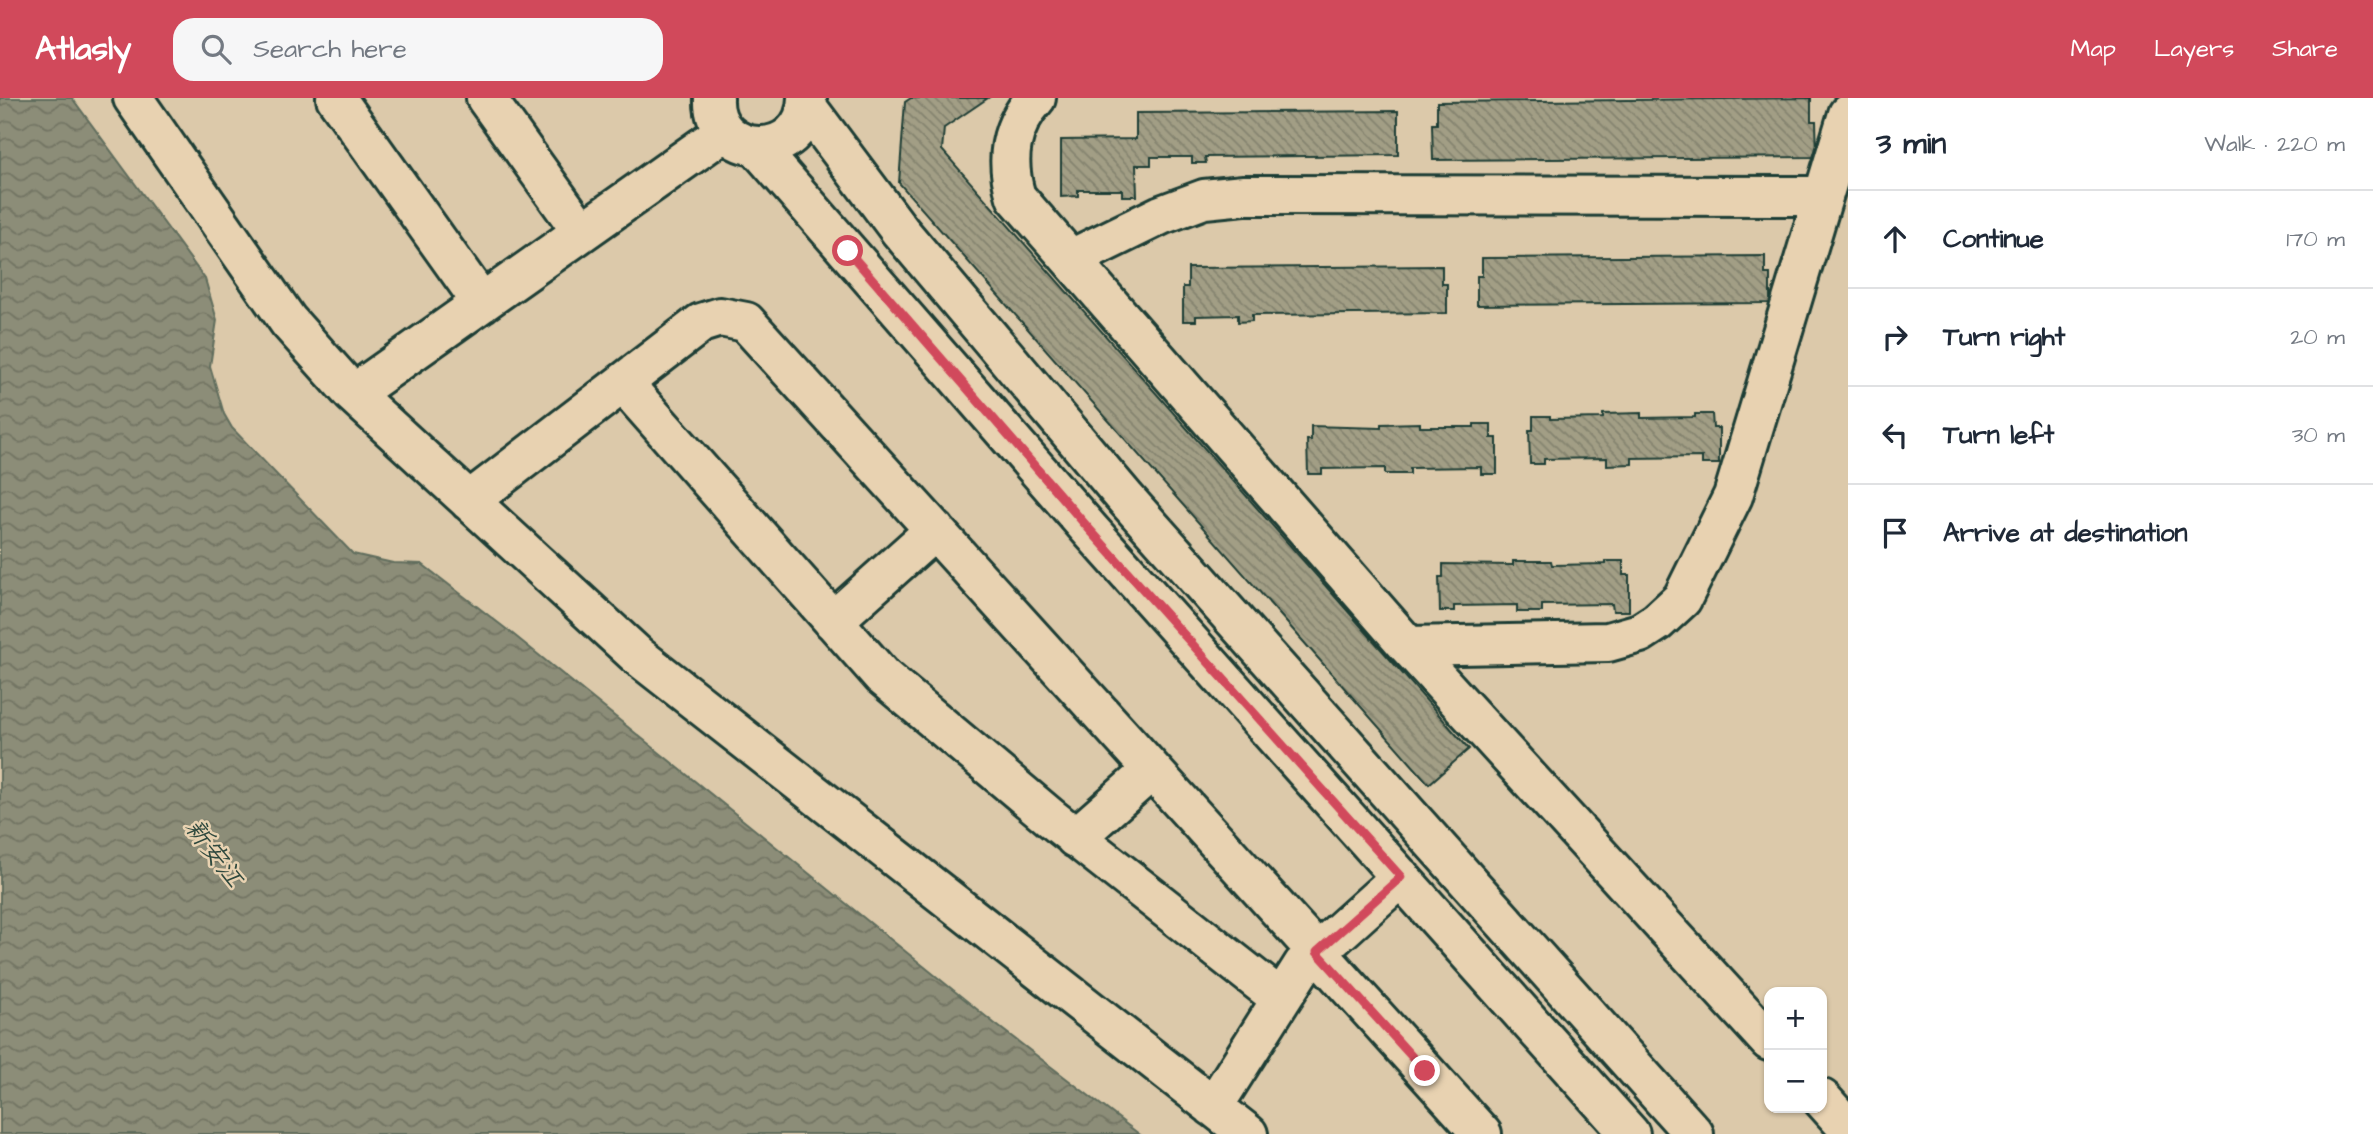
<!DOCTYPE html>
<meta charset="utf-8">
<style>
body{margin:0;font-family:"Architects Daughter","LXGW WenKai TC",sans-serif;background:#f6f6f7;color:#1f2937}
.controls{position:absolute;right:21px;bottom:21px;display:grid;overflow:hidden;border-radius:14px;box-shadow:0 2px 5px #0004}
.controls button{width:63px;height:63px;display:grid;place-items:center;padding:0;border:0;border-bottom:2px solid #e0e1e3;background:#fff;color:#1f2937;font:35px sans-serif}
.stop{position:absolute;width:21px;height:21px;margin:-16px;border:5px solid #d1495b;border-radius:50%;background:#fff}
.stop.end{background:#d1495b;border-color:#fff;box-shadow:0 2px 7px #0008}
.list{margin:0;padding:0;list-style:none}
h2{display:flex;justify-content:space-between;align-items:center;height:91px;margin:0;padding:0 28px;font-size:30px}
h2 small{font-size:23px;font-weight:400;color:#747a83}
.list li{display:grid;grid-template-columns:46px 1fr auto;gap:21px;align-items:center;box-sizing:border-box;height:98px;padding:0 28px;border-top:2px solid #e0e1e3}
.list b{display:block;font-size:26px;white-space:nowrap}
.list em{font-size:23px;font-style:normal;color:#747a83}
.icon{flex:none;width:38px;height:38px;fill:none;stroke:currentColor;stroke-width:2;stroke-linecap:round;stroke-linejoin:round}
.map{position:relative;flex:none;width:1848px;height:1036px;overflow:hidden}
header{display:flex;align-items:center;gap:42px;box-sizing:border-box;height:98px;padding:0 35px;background:#d1495b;color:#fff}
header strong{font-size:33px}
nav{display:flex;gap:38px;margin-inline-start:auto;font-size:24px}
.search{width:490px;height:63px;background:#f6f6f7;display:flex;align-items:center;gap:18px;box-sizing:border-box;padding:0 24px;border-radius:21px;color:#747a83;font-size:26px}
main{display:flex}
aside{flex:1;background:#fff}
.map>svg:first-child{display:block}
</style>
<header>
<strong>Atlasly</strong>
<div class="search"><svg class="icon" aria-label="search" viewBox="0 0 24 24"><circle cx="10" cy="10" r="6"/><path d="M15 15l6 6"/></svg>Search here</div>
<nav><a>Map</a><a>Layers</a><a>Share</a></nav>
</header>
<main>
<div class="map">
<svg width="1848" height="1036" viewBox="0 0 1848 1036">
<defs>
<pattern id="water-waves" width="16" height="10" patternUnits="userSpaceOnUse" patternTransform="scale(1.75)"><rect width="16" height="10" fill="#8c8d78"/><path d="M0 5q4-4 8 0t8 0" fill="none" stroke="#727463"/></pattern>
<pattern id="building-back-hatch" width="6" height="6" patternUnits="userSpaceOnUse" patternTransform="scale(1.75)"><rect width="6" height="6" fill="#a29e85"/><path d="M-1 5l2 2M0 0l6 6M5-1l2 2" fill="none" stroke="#83826e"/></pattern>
</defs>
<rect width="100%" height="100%" fill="#dcc9aa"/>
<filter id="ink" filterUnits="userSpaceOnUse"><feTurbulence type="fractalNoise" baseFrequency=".0143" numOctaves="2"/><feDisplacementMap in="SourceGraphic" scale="14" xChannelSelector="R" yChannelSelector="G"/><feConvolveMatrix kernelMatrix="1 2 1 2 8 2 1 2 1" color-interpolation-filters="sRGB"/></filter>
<g filter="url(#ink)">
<path fill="url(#water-waves)" stroke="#606d5d" stroke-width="2" d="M0,0h72l133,181 12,41 -7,46 14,48 8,14 121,126 40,9 29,1 92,71 480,388 145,111h-1139z"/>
<path fill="url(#building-back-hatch)" stroke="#1f3d34" stroke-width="2" d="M911,0h77l-44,30 -2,22 527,599 -40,35 -530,-601 6,-81z
M1811,0v23h5l1,36 -384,3 -1,-36h5v-22z
M1398,13v44l-193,2 1,6h-14v-6h-41v8h-15l1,31h-15v-6h-44v6l-17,1v-57l75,-1v-26z
M1765,158v18h5v29l-293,2v-29h5v-18z
M1442,168v18h5v29l-195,2v6l-14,1v-7l-42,1v5h-13v-34h5v-19z
M1641,315v5l54,-1v-3h17l1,14h6v36h-17v-7l-70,1v6l-25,1v-7l-63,1v5h-14l-1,-34h4v-14h17v3l53,-1v-4z
M1420,325v4h54v-3h17v14h6v36h-16v-7l-71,1v6h-25v-6l-63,1v5h-14l-1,-34h4v-14l70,2v-4z
M1513,463h38l1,4 54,-1v-3h17v14h6v36h-16l-1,-7 -70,1v7h-25v-7l-63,1v5h-14l-1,-34h4v-13l70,1z"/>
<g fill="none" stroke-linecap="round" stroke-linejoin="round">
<g stroke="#1f3d34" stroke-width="44">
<path id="minor" d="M133,0l155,223 65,73 285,262 610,478
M336,0l146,205
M486,0l96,134
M714,0c-3,61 91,67 93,0
M1036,0c-27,29 -31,62 -20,99l392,449 361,395
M807,9l93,124 226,268 568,635
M757,49l333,383 540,604
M1071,161l90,-44 43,-16 40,-4 579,1
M623,285l259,293 169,142 230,181
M353,296l372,-263
M469,403l232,-178 19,-6 26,5 736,812
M833,523l102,-91
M1408,548l200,-4 32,-9 17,-11 25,-23 51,-103 115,-382
M1075,740l77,-68
M1822,1001l26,29
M1213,1009l90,-142 98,-88"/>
</g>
<use href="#minor" stroke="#e8d2b1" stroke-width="38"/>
</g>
</g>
<g fill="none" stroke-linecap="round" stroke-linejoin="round" filter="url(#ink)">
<path stroke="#d1495b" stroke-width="9" d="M848,153l242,279 311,347 -84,75 108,119"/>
</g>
<g text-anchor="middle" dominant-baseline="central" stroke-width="5" stroke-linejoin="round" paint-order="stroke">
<g font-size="26" font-style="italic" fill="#2f493e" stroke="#e8d2b1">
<text transform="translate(214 755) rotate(53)">新安江</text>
</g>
</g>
</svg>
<div class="controls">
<button>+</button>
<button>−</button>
</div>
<div class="stop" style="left:848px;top:153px"></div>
<div class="stop end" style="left:1425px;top:973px"></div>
</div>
<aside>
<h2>3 min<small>Walk · 220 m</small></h2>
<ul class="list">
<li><svg class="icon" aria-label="ahead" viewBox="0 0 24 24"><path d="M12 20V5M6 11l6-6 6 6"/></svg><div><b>Continue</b></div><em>170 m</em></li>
<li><svg class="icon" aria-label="right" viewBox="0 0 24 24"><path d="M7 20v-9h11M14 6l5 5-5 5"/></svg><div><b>Turn right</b></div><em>20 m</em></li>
<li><svg class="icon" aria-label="left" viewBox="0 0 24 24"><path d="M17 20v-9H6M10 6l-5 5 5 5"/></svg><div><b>Turn left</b></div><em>30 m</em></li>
<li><svg class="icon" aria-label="arrive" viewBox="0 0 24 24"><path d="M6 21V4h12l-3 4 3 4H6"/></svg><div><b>Arrive at destination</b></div></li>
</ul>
</aside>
</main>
